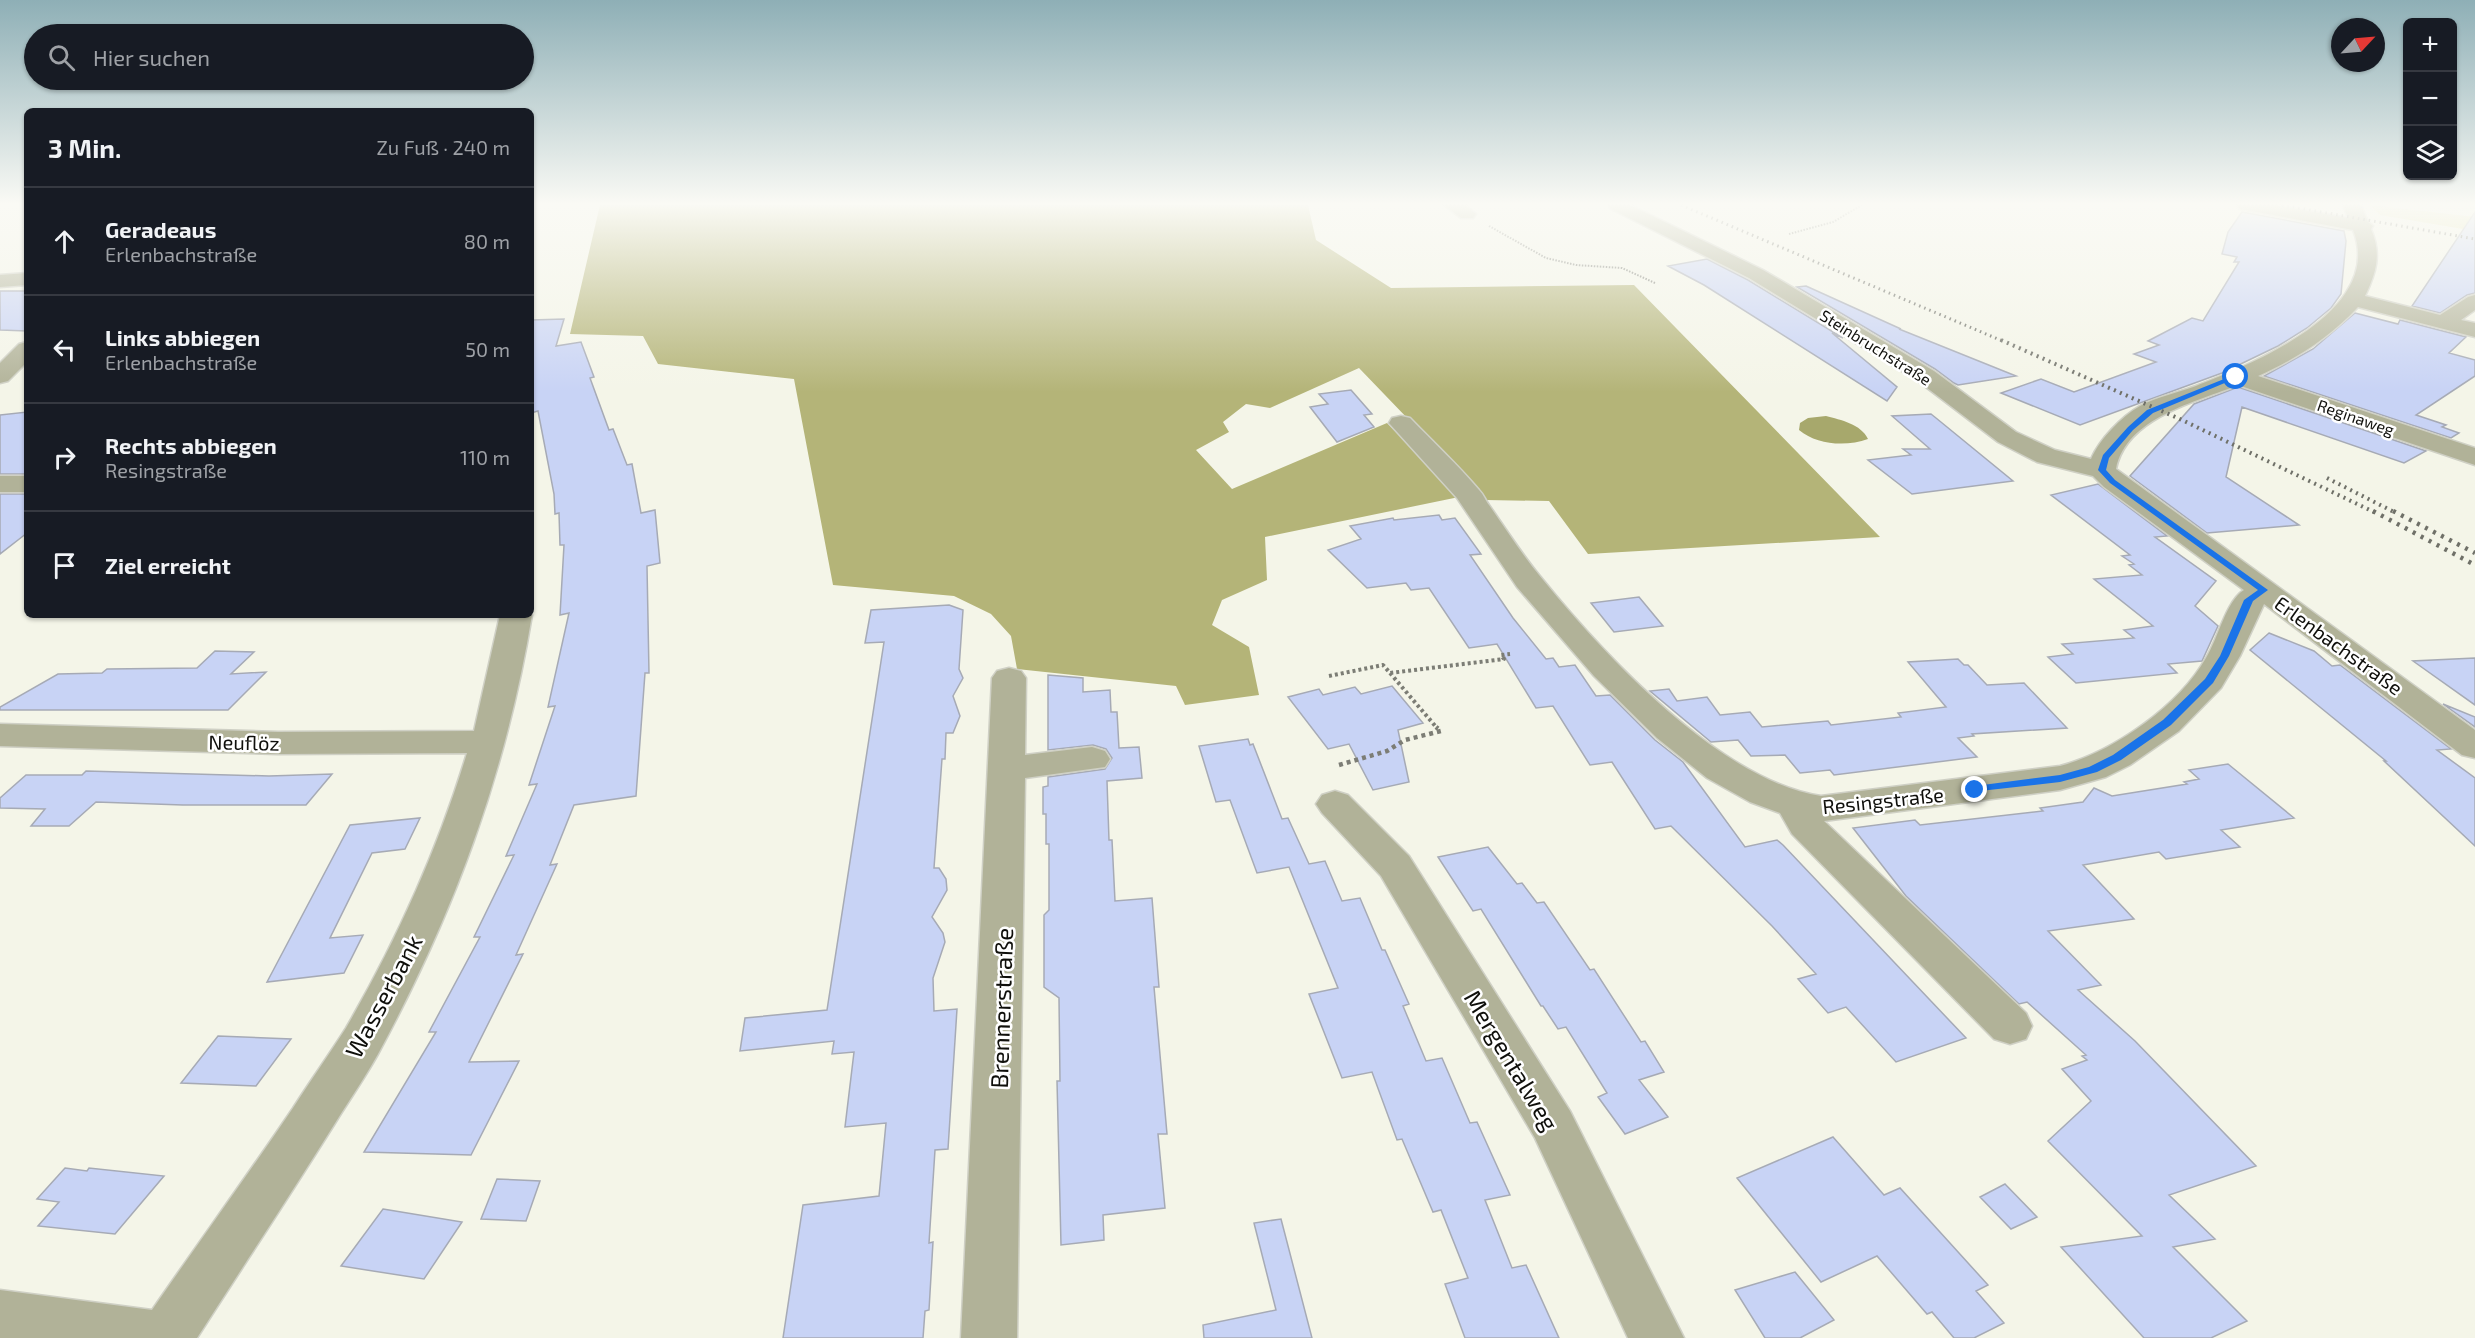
<!DOCTYPE html>
<html lang="de">
<meta charset="utf-8">
<style>
body{margin:0;font-family:"Exo 2",sans-serif;background:#242831;color:#f1f3f6}
.controls{position:absolute;right:18px;top:18px;display:grid;overflow:hidden;border-radius:9px;box-shadow:0 2px 4px #0004}
.controls button{width:54px;height:54px;display:grid;place-items:center;padding:0;border:0;border-bottom:2px solid #363941;background:#171b24;color:#f1f3f6;font:30px sans-serif}
.compass{position:absolute;left:2331px;top:18px;width:54px;height:54px;border-radius:50%;background:#171b24;box-shadow:0 2px 4px #0004;rotate:64deg}
.stop{position:absolute;width:18px;height:18px;margin:-14px;border:4px solid #1a73e8;border-radius:50%;background:#fff}
.stop.end{background:#1a73e8;border-color:#fff;box-shadow:0 2px 6px #0008}
.list{margin:0;padding:0;list-style:none}
h2{display:flex;justify-content:space-between;align-items:center;height:78px;margin:0;padding:0 24px;font-size:26px}
h2 small{font-size:20px;font-weight:400;color:#9ea1a6}
.list li{display:grid;grid-template-columns:39px 1fr auto;gap:18px;align-items:center;box-sizing:border-box;height:108px;padding:0 24px;border-top:2px solid #363941}
.list b{display:block;font-size:22px;white-space:nowrap}
.list p{margin:0;font-size:20px;white-space:nowrap;color:#9ea1a6}
.list em{font-size:20px;font-style:normal;color:#9ea1a6}
.icon{flex:none;width:33px;height:33px;fill:none;stroke:currentColor;stroke-width:2;stroke-linecap:round;stroke-linejoin:round}
.map{position:relative;flex:none;width:2475px;height:1338px;overflow:hidden}
.search{position:absolute;background:#171b24;box-shadow:0 2px 4px #0004;left:24px;top:24px;width:510px;height:66px;display:flex;align-items:center;gap:15px;box-sizing:border-box;padding:0 21px;border-radius:33px;color:#9ea1a6;font-size:22px}
.panel{position:absolute;background:#171b24;box-shadow:0 2px 4px #0004;left:24px;top:108px;width:510px;height:510px;border-radius:9px}
.map>svg:first-child{display:block}
</style>
<div class="map">
<svg width="2475" height="1338" viewBox="0 0 2475 1338">
<rect width="100%" height="100%" fill="#f4f5e8"/>
<path fill="#e5e5b0" d="M2370,205l105,12v14l-95,-16z"/>
<path fill="#b4b478" d="M600,205h708l8,35 75,48 243,-3 246,252 -292,17 -39,-53 -63,-1 -127,-132 -89,40 -24,-4 -23,18 6,10 -33,18 36,39 155,-66 72,74 -194,40 2,43 -45,20 -10,25 37,22 10,48 -74,10 -9,-19 -159,-17 -6,-33 -20,-22 -37,-18 -121,-11 -39,-206 -136,-15 -15,-28 -73,-2z"/>
<path fill="#a7a86c" d="M1826,416c15,4 35,8 42,23 -22,8 -51,6 -69,-9l1,-7 8,-5z"/>
<path fill="#c8d3f5" stroke="#a6aab5" stroke-width="1.5" d="M2242,212l102,19 2,10 -5,53 -10,14 -24,20 -29,18 -56,27 -142,52 -79,-32 40,-14 33,13 82,-30 -22,-8 25,-9 -11,-4 44,-23 11,3 36,-59h-5l3,-5 -15,-3 6,-22z
M2475,212v81l-8,2 -27,18 -28,-7z
M1707,259l41,21 95,58 -11,-5 65,54 -10,14 -183,-116 -36,-19z
M1806,286l95,43h-2l117,47 -58,9 -4,-2 -19,-14 -138,-82z
M0,291h27v40l-27,-1z
M2355,313l43,11 2,-4 66,17 -17,16 26,7v16l-59,39 30,10 -4,2 17,6 -8,5 -187,-62 49,-27z
M564,319l-8,27 25,-4 13,35 -4,1 19,52 4,-1 14,36 5,-1 9,49 14,-3 5,53 -13,3 2,107h-4l-9,123 -62,9 -24,60 7,-1 -41,91 7,-1 -54,108 50,-1 -48,94 -107,-3 72,-120h-7l51,-95h-6l40,-82 -8,1 31,-72 -8,1 26,-79 -7,1 21,-94 -9,2 4,-70h-4l-1,-32 -4,1 -1,-20 -16,-83 -7,2v-93z
M2238,387l188,64 -22,12 -162,-56 -16,70 73,48 -92,8 -77,-57 64,-72z
M1351,390l21,24 -8,1 10,12 -37,15 -27,-35 18,-3 -9,-10z
M27,412v62h-27v-59z
M1931,414l5,4 77,63 -101,13 -44,-34 43,-5 -8,-6h27l-38,-33z
M2098,484l69,52 -12,1 61,44 -21,25 23,20 -16,35 -34,3 9,9 -101,10 -28,-26 25,-3 -11,-10 72,-6 -10,-8 29,-4 -59,-47 48,-4 -13,-10 5,-1 -12,-8 8,-1 -79,-60z
M0,494h27v39l-27,21z
M1439,515l3,5 13,-2 26,36 -11,1 43,63 33,41 7,-1 6,9 16,-2 21,31 14,-1 45,45 28,22 62,85 32,-7 6,5 183,193 -70,24 -50,-55 -18,6 -30,-34 18,-5 -44,-48 -101,-100 -16,3 -43,-67 -22,3 -37,-59 -17,2 -39,-64 -28,4 -40,-60 -18,2 -5,-7 -39,5 -39,-38 33,-11 -11,-13 43,-8 1,2z
M1639,597l24,29 -49,6 -23,-29z
M949,605l14,5 -4,59 4,9 -10,18 7,20 -7,17h-7l-1,26h-3l-8,109h5l7,11 1,11 -15,27 11,16 2,9 -12,36 1,33 23,-2 -9,140 -13,1 -6,93 4,-1 -4,68 -4,1 -2,27h-140l20,-133 76,-9 7,-73 -41,4 9,-75 -22,2 2,-13 -94,10 5,-33 82,-8 57,-368 -19,1 6,-33z
M2269,633l45,18 18,15 8,-1 111,84 -14,1 38,28v68l-91,-85h2l-136,-111z
M215,651l39,1 -23,22 35,-2 -38,38h-228v-3l58,-33 44,-1 5,-4 90,-1z
M2475,658v47l-62,-44z
M1958,659l6,6h4l19,20 37,-2 43,45 -95,6 2,2 -16,2 19,19 -143,18 -4,-5 -30,3 -15,-18 -34,1 -13,-16 -27,2 -61,-51 19,-2 8,12 30,-4 13,18 30,-3 12,15 66,-6 3,4 70,-8 -3,-4 48,-6 -38,-45z
M1048,675l35,3v14l27,-2 1,22h6l2,36 20,-1 3,31 -35,3 2,59h3l3,61 37,-3 7,89h-5l13,147h-9l7,74 -62,7 1,25 -43,5 -4,-164h3l-1,-83 -15,-11v-72l5,-5v-66h-3v-30h-3v-27l5,-1v-9l57,-8 7,-11 -6,-9 -13,-4 -45,5z
M1392,686l31,37 -25,7 11,52 -36,8 -24,-46 -21,5 -40,-52 31,-8 4,6 32,-8 6,7z
M2443,704l32,13v10z
M1248,739l2,6 3,-1 29,75 6,-1 21,46 16,-3 17,40 18,-3 22,52h3l24,54 -6,2 23,55 16,-3 28,65 7,-1 33,73 -25,5 27,68 14,-3 33,73h-94l-20,-54 23,-6 -27,-68 -8,2 -31,-73 -5,1 -25,-68 -30,6 -33,-84 29,-6 -49,-121 -32,6 -27,-73 -14,2 -17,-56z
M2228,764l66,54 -73,12 19,17 -74,12 -7,-7 -76,13 51,54 -86,12 53,54 -23,5 57,51 121,125 -87,29 46,44 -42,8 74,74 -36,17h-67l-83,-91 81,-11 -94,-95 43,-40 -29,-32 25,-9 -5,-4 4,-1 -59,-53 -8,2 -113,-108 -53,-68 62,-8 5,5 123,-14 -3,-3 43,-6 11,-14 18,8 75,-12 -3,-2 15,-3 -10,-9z
M86,771l183,5 63,-2 -26,31h-123l-87,-3 -27,24h-38l14,-17 -45,-1v-10l26,-23h56z
M420,818l-15,31 -33,4 -42,85 33,-3 -19,38 -77,9 83,-157z
M1488,847l29,37 5,-1 15,20 7,-1 46,68 4,-1 47,73 4,-1 19,31 -25,8 29,37 -43,17 -27,-37 9,-4 -41,-66 -8,2 -15,-23h-2l-60,-97 -8,2 -35,-54z
M218,1036l73,3 -35,47 -75,-3z
M1833,1137l51,58 16,-7 88,97 -12,6 28,32 -30,15h-20l-22,-26 -5,2 -50,-58 -56,26 -84,-104z
M65,1168l22,3 2,-3 75,8 -49,58 -77,-8 21,-24 -22,-3z
M497,1179l43,2 -14,40 -45,-2z
M2005,1184l32,33 -26,12 -31,-32z
M383,1209l79,13 -38,57 -83,-13z
M1281,1219l31,119h-108l-1,-13 73,-15 -22,-87z
M1795,1272l39,48 -34,18h-35l-30,-48z"/>
<g fill="none" stroke-linecap="round" stroke-linejoin="round">
<g stroke="#cfd0c5" stroke-width="3">
<path id="minor" d="M1444,205h21l11,9 -3,4h-12z
M1608,205h22l133,65 171,101 82,61 39,18 36,9c9,-20 30,-42 49,-53 17,-9 37,-13 56,-20 56,-22 190,-75 157,-156l-107,-20 -6,-1 -3,-4h37l74,13 -5,-13h18l7,17 5,4 -2,3c11,25 5,44 -6,67l75,19 28,-18 7,-2v15l-14,10 14,3v14l-117,-30c-29,31 -62,52 -100,69l217,72v17l-237,-80c-41,17 -112,32 -122,84l359,261v28l-13,-3 -198,-151 -24,52 -19,32 -42,43 -49,34 -24,12 -46,13 -236,31 202,192 6,13 -6,13 -16,5 -16,-5 -202,-205 -12,-21 -30,-11 -43,-24 -50,-40 -63,-62 -77,-89 -60,-89 -68,-75 3,-5 9,-2 9,2c23,24 48,47 69,72 5,5 6,10 10,15 16,23 32,48 50,70 63,78 181,206 282,221l239,-30c53,-14 119,-60 146,-108 12,-19 20,-57 38,-68l-140,-103 -11,-11 -56,-14 -39,-20 -80,-61 -169,-103 -138,-69z
M27,273v12l-27,2v-12z
M27,342v20l-19,19 -8,2v-20l19,-19z
M0,476h27v16h-27z
M500,615h32c-26,158 -78,298 -154,439 -11,20 -24,39 -36,58 -47,76 -97,151 -145,226h-197v-48l152,20c47,-68 95,-134 141,-202 17,-27 36,-53 53,-80 50,-86 92,-179 121,-275l-189,1 -278,-8v-22l278,8 196,-1z
M1009,668l12,3 5,7 -1,77 67,-8 13,4 5,8 -5,8 -80,11 -8,560h-56l31,-660 5,-7z
M1335,791l13,4 61,61 161,255 114,227h-56l-93,-200 -154,-262 -59,-63 -6,-9 6,-9z"/>
</g>
<path stroke="#7c7d75" stroke-width="2" stroke-dasharray="1.5 1.5" stroke-linecap="butt" d="M1489,226l57,32 30,7 46,3 33,15
M1789,234l44,-12 29,-17"/>
<path stroke="#7c7d75" stroke-width="4" stroke-dasharray="3 3" stroke-linecap="butt" d="M1390,673l47,55
M1329,676l54,-11 7,8 114,-14 -3,-4 9,-1"/>
<path stroke="#7c7d75" stroke-width="4.5" stroke-dasharray="4 4" stroke-linecap="butt" d="M1339,765l48,-14 18,-11 36,-9 -5,-4"/>
<use href="#minor" fill="#b1b298" fill-rule="evenodd"/>
<path stroke="#6f7068" stroke-width="3" stroke-dasharray="1.5 4" stroke-linecap="butt" d="M1681,205l324,137
M2282,205l193,34"/>
<path stroke="#6f7068" stroke-width="4" stroke-dasharray="2 4.5" stroke-linecap="butt" d="M2001,340l181,80 194,93
M2327,478l69,35"/>
<path stroke="#6f7068" stroke-width="4.5" stroke-dasharray="3 6" stroke-linecap="butt" d="M2373,511l102,54
M2393,511l82,42"/>
</g>
<linearGradient id="sky" x2="0" y2="1"><stop stop-color="#8eafb6"/><stop offset="0.52" stop-color="#fafaf5"/><stop offset="1" stop-color="#fafaf5" stop-opacity="0"/></linearGradient>
<rect width="2475" height="392" fill="url(#sky)"/>
<path fill="#1a73e8" d="M2234,375l5,2 -86,36 -20,17 -24,28 -3,12 9,10 153,110 -15,11 -24,55 -16,27 -42,42 -50,35 -24,12 -37,10 -89,10v-5l4,-1 85,-11 29,-8 24,-12 50,-35 42,-41 15,-23 24,-56 14,-10 -148,-107 -12,-13 5,-15 25,-28 19,-17z"/>
<g text-anchor="middle" dominant-baseline="central" stroke-width="5" stroke-linejoin="round" paint-order="stroke">
<g font-size="16" fill="#0f0f0b" stroke="#fff">
<text transform="translate(1876 347) rotate(32)">Steinbruchstraße</text>
<text transform="translate(2356 417) rotate(19)">Reginaweg</text>
</g>
<g font-size="20" fill="#0f0f0b" stroke="#fff">
<text transform="translate(2339 645) rotate(36)">Erlenbachstraße</text>
<text transform="translate(244 742) rotate(1)">Neuflöz</text>
<text transform="translate(1883 800) rotate(-6)">Resingstraße</text>
</g>
<g font-size="24" fill="#0f0f0b" stroke="#fff">
<text transform="translate(383 996) rotate(-62)">Wasserbank</text>
<text transform="translate(1001 1008) rotate(-88)">Brennerstraße</text>
<text transform="translate(1512 1060) rotate(59)">Mergentalweg</text>
</g>
</g>
</svg>
<div class="controls">
<button>+</button>
<button>−</button>
<button><svg class="icon" aria-label="layers" viewBox="0 0 24 24"><path d="M12 4l9 5-9 5-9-5zM3 14l9 5 9-5"/></svg></button>
</div>
<svg class="compass" viewBox="-18 -18 36 36"><path d="M0-13l5 13h-10z" fill="#e53935"/><path d="M0 13l5-13h-10z" fill="#9ea1a6"/></svg>
<div class="stop" style="left:2236px;top:377px"></div>
<div class="stop end" style="left:1975px;top:790px"></div>
<div class="search"><svg class="icon" aria-label="search" viewBox="0 0 24 24"><circle cx="10" cy="10" r="6"/><path d="M15 15l6 6"/></svg>Hier suchen</div>
<section class="panel">
<h2>3 Min.<small>Zu Fuß · 240 m</small></h2>
<ul class="list">
<li><svg class="icon" aria-label="ahead" viewBox="0 0 24 24"><path d="M12 20V5M6 11l6-6 6 6"/></svg><div><b>Geradeaus</b><p>Erlenbachstraße</p></div><em>80 m</em></li>
<li><svg class="icon" aria-label="left" viewBox="0 0 24 24"><path d="M17 20v-9H6M10 6l-5 5 5 5"/></svg><div><b>Links abbiegen</b><p>Erlenbachstraße</p></div><em>50 m</em></li>
<li><svg class="icon" aria-label="right" viewBox="0 0 24 24"><path d="M7 20v-9h11M14 6l5 5-5 5"/></svg><div><b>Rechts abbiegen</b><p>Resingstraße</p></div><em>110 m</em></li>
<li><svg class="icon" aria-label="arrive" viewBox="0 0 24 24"><path d="M6 21V4h12l-3 4 3 4H6"/></svg><div><b>Ziel erreicht</b></div></li>
</ul>
</section>
</div>
